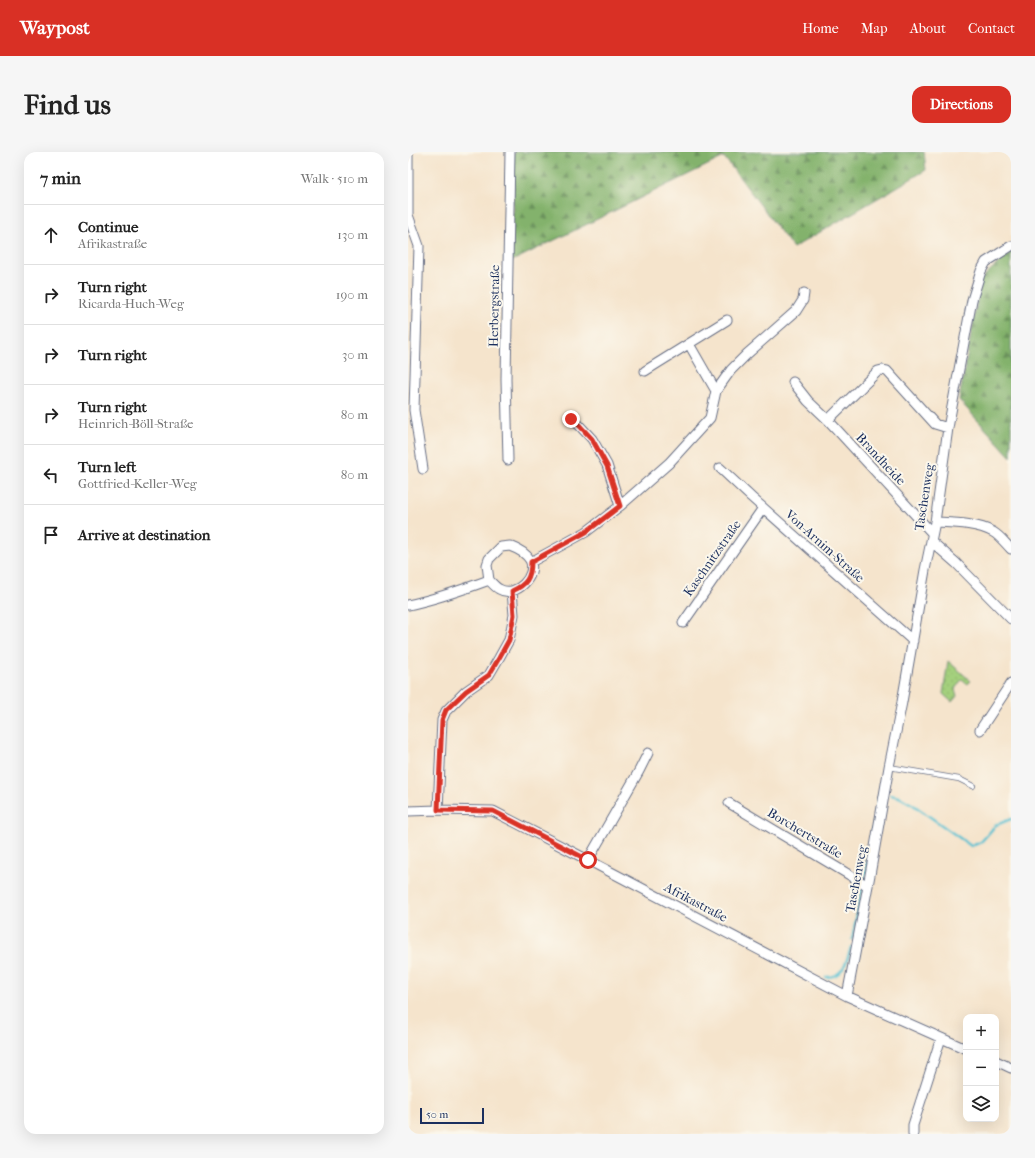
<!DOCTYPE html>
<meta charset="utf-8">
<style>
body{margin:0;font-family:"IM FELL French Canon",serif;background:#f6f6f6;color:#222}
.controls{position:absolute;right:12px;bottom:12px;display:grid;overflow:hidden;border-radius:8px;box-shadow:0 4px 16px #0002}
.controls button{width:36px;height:36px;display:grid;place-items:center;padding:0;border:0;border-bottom:1px solid #e0e0e0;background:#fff;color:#222;font:20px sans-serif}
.scale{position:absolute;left:12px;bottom:10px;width:64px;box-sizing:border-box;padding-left:4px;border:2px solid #1b2f5e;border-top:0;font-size:11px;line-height:14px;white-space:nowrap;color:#1b2f5e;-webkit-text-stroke:3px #fbf7ec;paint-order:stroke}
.stop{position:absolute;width:12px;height:12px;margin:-9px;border:3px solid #d93025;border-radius:50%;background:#fff}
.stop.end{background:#d93025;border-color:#fff;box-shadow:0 1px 4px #0008}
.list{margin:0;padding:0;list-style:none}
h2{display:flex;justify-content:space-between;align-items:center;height:52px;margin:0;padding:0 16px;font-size:17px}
h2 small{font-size:13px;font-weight:400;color:#767676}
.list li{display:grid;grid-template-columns:26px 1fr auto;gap:12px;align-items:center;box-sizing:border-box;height:60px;padding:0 16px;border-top:1px solid #e0e0e0}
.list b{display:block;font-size:15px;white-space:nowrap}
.list p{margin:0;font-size:13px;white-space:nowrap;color:#767676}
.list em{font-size:13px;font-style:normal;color:#767676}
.icon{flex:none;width:22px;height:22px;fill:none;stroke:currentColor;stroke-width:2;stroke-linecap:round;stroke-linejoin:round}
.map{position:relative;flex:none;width:603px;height:982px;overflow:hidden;border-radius:12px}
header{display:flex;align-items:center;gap:24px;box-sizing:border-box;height:56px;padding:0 20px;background:#d93025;color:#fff}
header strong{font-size:19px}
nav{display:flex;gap:22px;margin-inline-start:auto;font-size:14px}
.intro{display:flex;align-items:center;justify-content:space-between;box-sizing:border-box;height:96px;padding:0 24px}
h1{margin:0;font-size:28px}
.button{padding:10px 18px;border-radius:12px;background:#d93025;color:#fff;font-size:14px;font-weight:700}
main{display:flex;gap:24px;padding:0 24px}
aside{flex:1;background:#fff;border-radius:12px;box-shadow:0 4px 16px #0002}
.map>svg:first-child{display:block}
</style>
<header>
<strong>Waypost</strong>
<nav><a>Home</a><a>Map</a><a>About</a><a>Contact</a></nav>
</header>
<div class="intro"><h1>Find us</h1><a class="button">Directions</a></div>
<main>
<aside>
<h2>7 min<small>Walk · 510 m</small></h2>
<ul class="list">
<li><svg class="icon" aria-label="ahead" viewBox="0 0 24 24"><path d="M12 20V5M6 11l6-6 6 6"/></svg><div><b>Continue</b><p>Afrikastraße</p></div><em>130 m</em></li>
<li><svg class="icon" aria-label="right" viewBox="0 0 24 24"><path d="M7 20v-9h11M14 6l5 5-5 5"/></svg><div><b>Turn right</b><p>Ricarda-Huch-Weg</p></div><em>190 m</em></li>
<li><svg class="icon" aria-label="right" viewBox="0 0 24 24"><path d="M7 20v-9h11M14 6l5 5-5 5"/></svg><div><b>Turn right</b></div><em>30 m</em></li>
<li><svg class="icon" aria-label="right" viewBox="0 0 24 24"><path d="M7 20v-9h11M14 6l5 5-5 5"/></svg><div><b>Turn right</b><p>Heinrich-Böll-Straße</p></div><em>80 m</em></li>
<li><svg class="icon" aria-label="left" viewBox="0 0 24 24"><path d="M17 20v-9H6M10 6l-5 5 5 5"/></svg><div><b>Turn left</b><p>Gottfried-Keller-Weg</p></div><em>80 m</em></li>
<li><svg class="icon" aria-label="arrive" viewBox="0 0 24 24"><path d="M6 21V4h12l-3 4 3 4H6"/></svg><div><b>Arrive at destination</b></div></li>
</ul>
</aside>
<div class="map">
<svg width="603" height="982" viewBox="0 0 603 982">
<defs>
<pattern id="forest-firs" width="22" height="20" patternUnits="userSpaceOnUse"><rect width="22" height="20" fill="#83b26c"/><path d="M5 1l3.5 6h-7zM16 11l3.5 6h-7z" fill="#6a915c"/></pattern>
<pattern id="garden-dots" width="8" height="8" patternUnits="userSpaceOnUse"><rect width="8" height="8" fill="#a4d07d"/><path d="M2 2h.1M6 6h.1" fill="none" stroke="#8db36e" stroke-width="1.8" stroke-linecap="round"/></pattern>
</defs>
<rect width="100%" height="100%" fill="#fbf7ec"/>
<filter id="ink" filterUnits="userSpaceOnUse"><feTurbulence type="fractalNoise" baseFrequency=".025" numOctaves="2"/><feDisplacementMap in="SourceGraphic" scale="8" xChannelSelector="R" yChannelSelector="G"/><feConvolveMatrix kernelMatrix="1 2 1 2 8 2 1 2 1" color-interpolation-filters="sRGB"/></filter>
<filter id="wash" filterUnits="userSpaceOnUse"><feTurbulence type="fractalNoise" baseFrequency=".012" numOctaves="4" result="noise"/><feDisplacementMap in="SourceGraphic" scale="16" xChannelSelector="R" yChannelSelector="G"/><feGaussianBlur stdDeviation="0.9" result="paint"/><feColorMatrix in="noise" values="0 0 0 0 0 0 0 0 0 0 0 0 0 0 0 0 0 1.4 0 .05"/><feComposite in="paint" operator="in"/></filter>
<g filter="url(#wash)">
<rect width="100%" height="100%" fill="#f5e4cc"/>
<path fill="url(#forest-firs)" stroke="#4f7065" d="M106,0h410l2,18 -133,78 -69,-91 -212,104z
M603,99v206l-52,-57 22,-121z"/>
<path fill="url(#garden-dots)" stroke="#60806e" d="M540,509l23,20 -3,3 -6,-5 -7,10 2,7 -5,6 -9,-8z"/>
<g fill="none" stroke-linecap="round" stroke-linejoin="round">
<path stroke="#56c1d2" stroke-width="2.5" d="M482,643l9,2 13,7 59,42
M566,693l7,-3 15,-17 15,-6
M456,727l16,-85
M444,787l10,-50
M418,825c17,1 21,-16 25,-30"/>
</g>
</g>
<g filter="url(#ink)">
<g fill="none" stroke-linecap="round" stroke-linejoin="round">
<g stroke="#676e84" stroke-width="6">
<path id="lane" d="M481,615l70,12 14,7"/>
</g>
<g stroke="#676e84" stroke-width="11">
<path id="street" d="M0,0v63l11,31 -5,164 9,59
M281,192l27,47
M237,219l82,-51
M385,230l15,19 20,19 104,113
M163,267l8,6 13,14 15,26 13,41
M420,268l50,-49 4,-1 5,1 48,53 13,4
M100,308l-2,-81 4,-227
M312,316l31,29 162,144
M527,370c18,1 42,1 58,10 7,4 12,11 18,17
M523,389l25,22 55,56
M102,394c8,3 16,7 20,14 8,15 -14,39 -31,29 -4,-2 -7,-6 -10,-9l-2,-15 2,-6 12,-12z
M123,410l55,-30 34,-26 49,-43 41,-45 6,-27 15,-21 16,-16 49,-43 7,-11 1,-7
M0,453c28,-6 54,-15 81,-25
M275,471l80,-115
M572,578l31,-47
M321,651l139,83
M30,658l4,-90 4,-9 20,-20 23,-16 10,-17 10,-18 5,-25 -2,-24
M0,659l30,-1 55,1 95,49 259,136 119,53
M180,708l51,-89 9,-18
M439,844l23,-121 19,-108 13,-65 23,-132 10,-48 13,-94 24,-128 9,-29 5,-9 25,-16
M588,909l15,7
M505,982v-9l28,-87"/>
</g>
<use href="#lane" stroke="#fff" stroke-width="4.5"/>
<use href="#street" stroke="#fff" stroke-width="9"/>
</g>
</g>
<g fill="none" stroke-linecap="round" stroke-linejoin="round" filter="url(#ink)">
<path stroke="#d93025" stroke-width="5" d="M163,267l8,6 13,14 15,27 13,40 -34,26 -55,30c0,16 -5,23 -19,29l2,24 -5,25 -10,18 -10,17 -23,16 -20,19 -4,10 -4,90 55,1 95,49"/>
</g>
<g text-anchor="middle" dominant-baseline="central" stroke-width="4" stroke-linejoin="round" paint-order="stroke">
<g font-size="13" fill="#1b2f5e" stroke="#fbf7ec">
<text transform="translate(86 154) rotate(-89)">Herbergstraße</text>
<text transform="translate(473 307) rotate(47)">Brandheide</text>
<text transform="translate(516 345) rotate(-81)">Taschenweg</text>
<text transform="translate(417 394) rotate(42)">Von-Arnim-Straße</text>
<text transform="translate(304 406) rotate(-55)">Kaschnitzstraße</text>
<text transform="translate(397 681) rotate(31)">Borchertstraße</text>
<text transform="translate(448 727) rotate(-79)">Taschenweg</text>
<text transform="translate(288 750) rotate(28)">Afrikastraße</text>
</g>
</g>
</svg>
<div class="controls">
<button>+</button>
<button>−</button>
<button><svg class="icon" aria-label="layers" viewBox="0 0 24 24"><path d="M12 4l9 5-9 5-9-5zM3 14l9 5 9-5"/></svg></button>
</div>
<div class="scale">50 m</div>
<div class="stop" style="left:180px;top:708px"></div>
<div class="stop end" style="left:163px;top:267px"></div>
</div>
</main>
